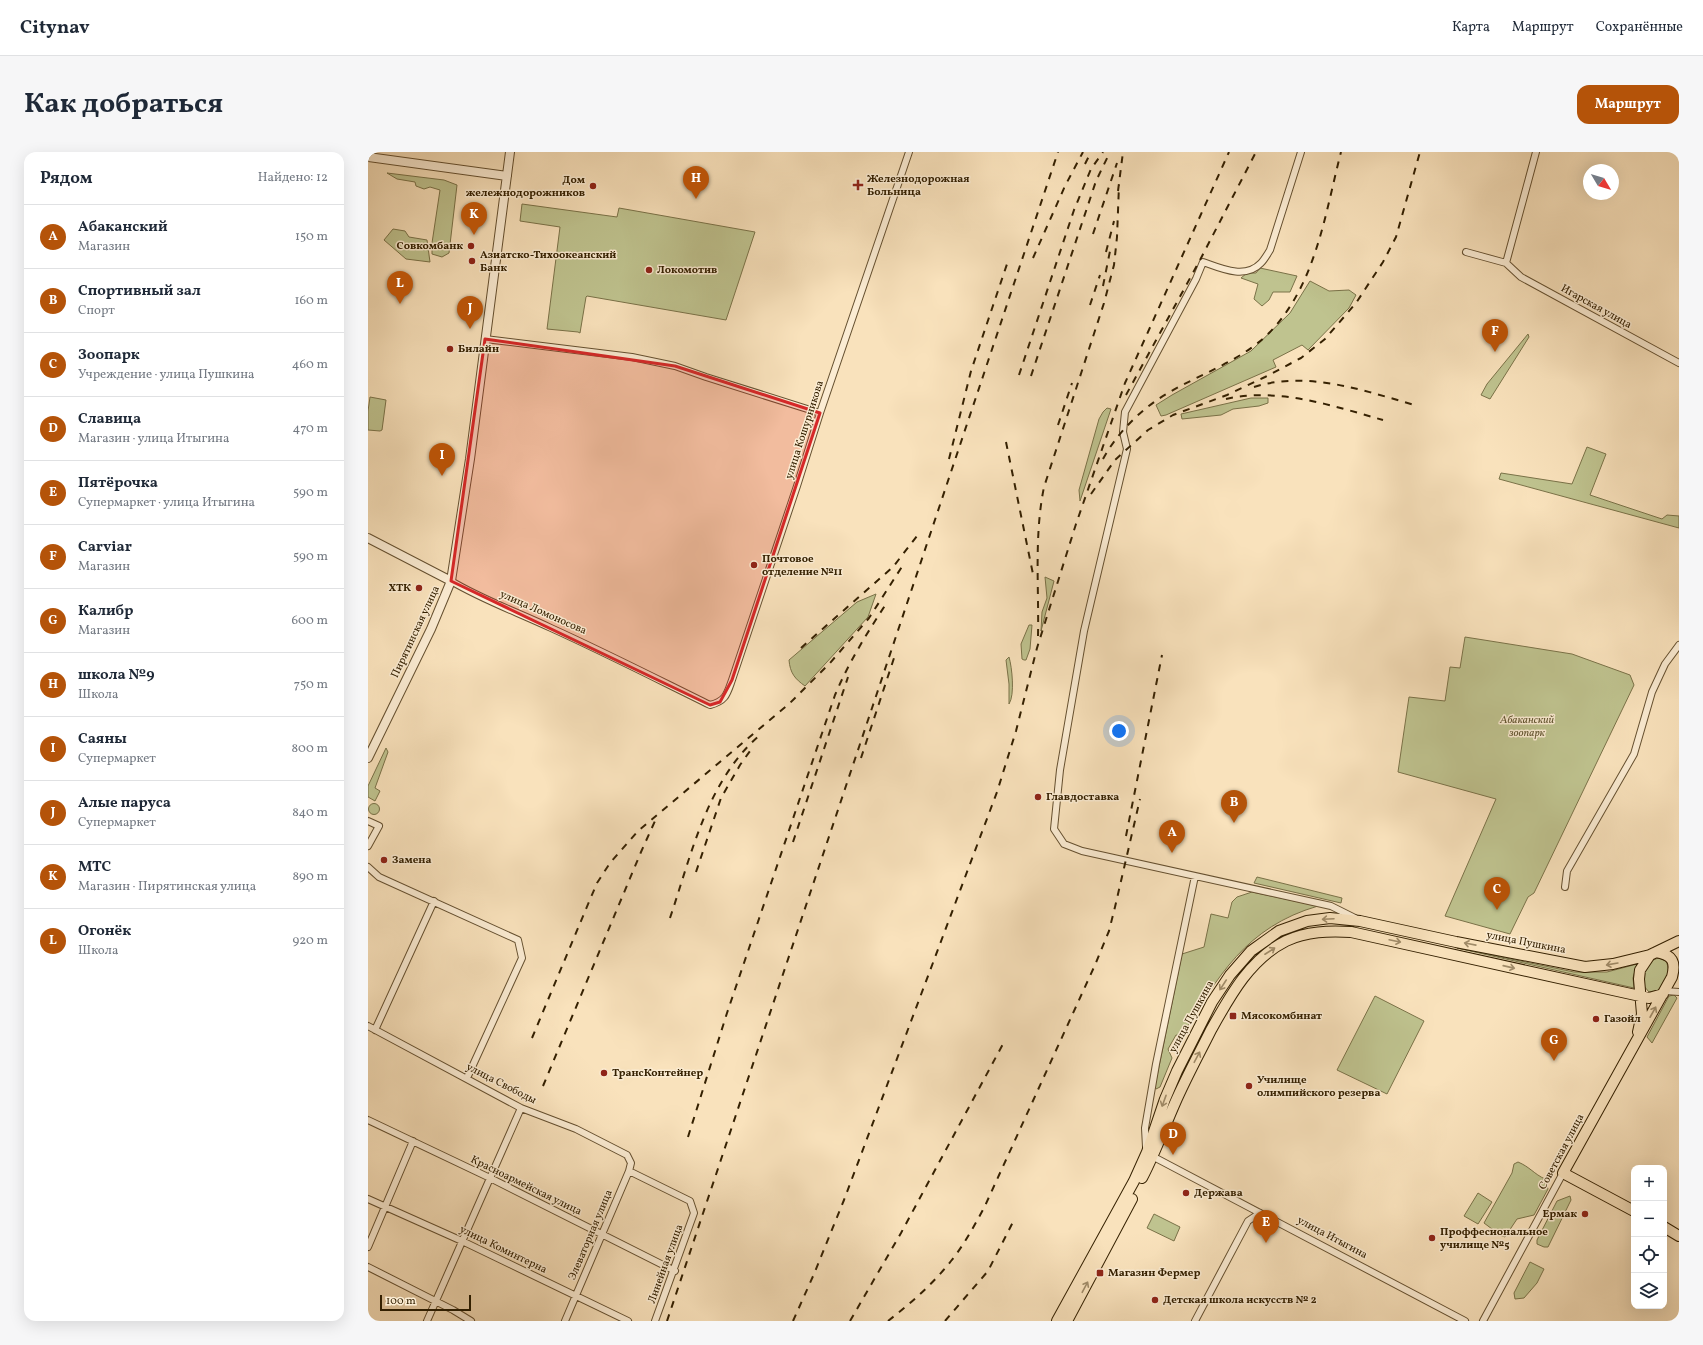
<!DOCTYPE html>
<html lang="ru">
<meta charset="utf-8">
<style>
body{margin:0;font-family:Vollkorn,serif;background:#f6f6f7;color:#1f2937}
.controls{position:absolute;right:12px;bottom:12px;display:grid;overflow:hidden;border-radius:8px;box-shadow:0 4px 16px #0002}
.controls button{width:36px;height:36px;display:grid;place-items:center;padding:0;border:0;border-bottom:1px solid #e0e1e3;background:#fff;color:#1f2937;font:20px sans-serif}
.compass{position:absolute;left:1215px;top:12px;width:36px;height:36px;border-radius:50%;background:#fff;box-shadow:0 4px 16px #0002;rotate:128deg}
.scale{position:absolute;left:12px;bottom:10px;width:91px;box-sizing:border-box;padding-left:4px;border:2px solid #342001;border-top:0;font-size:11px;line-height:14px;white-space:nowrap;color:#342001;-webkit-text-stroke:3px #fbecd3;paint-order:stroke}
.you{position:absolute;left:751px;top:579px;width:14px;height:14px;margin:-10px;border:3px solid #fff;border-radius:50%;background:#1a73e8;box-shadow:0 0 0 6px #1a73e833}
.badge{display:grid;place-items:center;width:26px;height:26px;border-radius:50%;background:#b45309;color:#fff;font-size:13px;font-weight:700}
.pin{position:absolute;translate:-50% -33px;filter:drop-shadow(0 1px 2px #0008)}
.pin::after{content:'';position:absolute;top:21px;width:14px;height:12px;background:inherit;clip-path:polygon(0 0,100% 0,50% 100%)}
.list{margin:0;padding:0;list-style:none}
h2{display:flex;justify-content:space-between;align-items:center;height:52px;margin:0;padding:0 16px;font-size:17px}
h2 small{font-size:13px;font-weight:400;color:#747a83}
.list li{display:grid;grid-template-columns:26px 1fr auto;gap:12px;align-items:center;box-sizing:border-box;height:64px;padding:0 16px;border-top:1px solid #e0e1e3}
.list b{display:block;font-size:15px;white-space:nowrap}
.list p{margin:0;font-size:13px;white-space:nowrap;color:#747a83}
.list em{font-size:13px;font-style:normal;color:#747a83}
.icon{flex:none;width:22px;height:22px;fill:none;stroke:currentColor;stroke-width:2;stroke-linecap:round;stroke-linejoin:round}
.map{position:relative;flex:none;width:1311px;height:1169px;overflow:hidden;border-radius:12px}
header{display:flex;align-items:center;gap:24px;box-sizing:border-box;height:56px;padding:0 20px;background:#fff;border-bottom:1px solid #e0e1e3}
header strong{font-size:19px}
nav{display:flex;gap:22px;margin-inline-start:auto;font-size:14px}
.intro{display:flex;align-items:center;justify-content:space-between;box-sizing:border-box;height:96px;padding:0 24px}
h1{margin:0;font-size:28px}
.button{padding:10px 18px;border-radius:12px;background:#b45309;color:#fff;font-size:14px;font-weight:700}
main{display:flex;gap:24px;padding:0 24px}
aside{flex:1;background:#fff;border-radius:12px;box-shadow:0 4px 16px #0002}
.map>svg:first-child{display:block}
</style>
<header>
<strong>Citynav</strong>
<nav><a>Карта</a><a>Маршрут</a><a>Сохранённые</a></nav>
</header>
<div class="intro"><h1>Как добраться</h1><a class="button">Маршрут</a></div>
<main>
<aside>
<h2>Рядом<small>Найдено: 12</small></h2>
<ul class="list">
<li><span class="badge">A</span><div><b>Абаканский</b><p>Магазин</p></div><em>150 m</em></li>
<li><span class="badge">B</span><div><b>Спортивный зал</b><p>Спорт</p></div><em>160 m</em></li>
<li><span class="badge">C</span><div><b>Зоопарк</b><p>Учреждение · улица Пушкина</p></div><em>460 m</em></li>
<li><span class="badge">D</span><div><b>Славица</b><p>Магазин · улица Итыгина</p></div><em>470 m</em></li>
<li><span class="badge">E</span><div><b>Пятёрочка</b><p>Супермаркет · улица Итыгина</p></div><em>590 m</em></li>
<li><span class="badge">F</span><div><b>Carviar</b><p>Магазин</p></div><em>590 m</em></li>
<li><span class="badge">G</span><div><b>Калибр</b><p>Магазин</p></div><em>600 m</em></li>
<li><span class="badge">H</span><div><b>школа №9</b><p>Школа</p></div><em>750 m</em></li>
<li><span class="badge">I</span><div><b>Саяны</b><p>Супермаркет</p></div><em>800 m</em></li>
<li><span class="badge">J</span><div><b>Алые паруса</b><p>Супермаркет</p></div><em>840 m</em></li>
<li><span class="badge">K</span><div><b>МТС</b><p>Магазин · Пирятинская улица</p></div><em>890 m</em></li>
<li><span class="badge">L</span><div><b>Огонёк</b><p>Школа</p></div><em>920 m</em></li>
</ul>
</aside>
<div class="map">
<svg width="1311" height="1169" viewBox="0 0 1311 1169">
<rect width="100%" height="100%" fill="#f9e2bc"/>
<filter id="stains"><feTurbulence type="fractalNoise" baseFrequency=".005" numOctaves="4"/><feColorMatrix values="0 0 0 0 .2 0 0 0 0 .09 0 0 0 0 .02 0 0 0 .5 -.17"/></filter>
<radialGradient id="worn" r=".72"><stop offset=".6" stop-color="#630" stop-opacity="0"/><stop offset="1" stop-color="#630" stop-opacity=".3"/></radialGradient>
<path fill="#bfc38f" stroke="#7a7248" d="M19,21l57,7 13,5 -8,68 -7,4 -10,-3v-11l8,-53 -10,-3 -6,2 -8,-3 -1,-4 -18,-3z
M154,52l95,13 2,-9 136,24 -29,88 -139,-24 -1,1 -6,36 -2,-1 -31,-3 13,-102 -40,-6z
M25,77l12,2 4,6 18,3 3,22 -24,-3 -22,-19z
M892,116l37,8 -7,16h-17l-4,8 -7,6 -8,-7 4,-15 -17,-6 6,-5h9z
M942,129l19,10 20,-1 7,5 -7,13 -41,42 -6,-5 -29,15 3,7 -110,48 -5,1 -5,-11 16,-10 79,-44 39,-38z
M1160,182l1,3 -39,62 -9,-4 6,-11z
M2,245l16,3 -4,30 -2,1 -12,-1v-19z
M883,246h17v5l-9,3 -26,3 -12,6 -39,4 -1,-5z
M739,256l4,1 -31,92 -1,-11 20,-71 4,-7z
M1219,295l19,7 -16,41 72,24 5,-4 12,1v12l-180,-49 2,-6 71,11z
M677,425l9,4 -13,50 1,-19 5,-14z
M508,442l-8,23 -63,69c-10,-7 -15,-13 -16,-26l68,-58z
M661,473h3l-2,24 -4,11h-2l-2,-1 -1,-15z
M1097,485l107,17 58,21 4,10 -100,208 -6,4 -18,37 -65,-18 51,-117 -98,-27 11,-75 36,4 5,-34 10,1z
M641,505c3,10 6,38 0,47v-20l-3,-24z
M18,596l2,4 -13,36 5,3 -5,10 -7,-4v-11z
M0.5 657a5.5 5.5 0 1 1 11 0a5.5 5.5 0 1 1-11 0Z
M889,725l85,21 -1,5 -87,-20z
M884,740l66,14c-72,21 -100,70 -136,130l-6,-1 -8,14 4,9 -12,29 -4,2 -1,-3 27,-132 22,-7 7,-33 17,4 4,-16 5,-5z
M1089,796l117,24h33l30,-8 -4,14 1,10z
M1291,806l7,3c6,12 -2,32 -17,31l-6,-7c1,-13 2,-24 16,-27z
M1306,843l3,3 -25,45 -5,-6 22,-41z
M1007,844l49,25 -37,73 -50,-24z
M1150,1010c12,5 16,12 27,17l3,10 -14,26 -17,4 -12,18 -5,-2 -16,-12 28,-50 2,-9z
M1110,1041l14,9 -14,22 -14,-8z
M1202,1044l1,4 -23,47h-4l-7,-3v-4l20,-39z
M786,1062l26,13 -6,14 -27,-13z
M1162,1110l14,7 -7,14 -13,15 -9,1 -1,-6z"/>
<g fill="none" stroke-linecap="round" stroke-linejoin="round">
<g stroke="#655030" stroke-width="8">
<path id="minor" d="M933,0l-31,98c-3,5 -6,10 -9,13 -16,17 -41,5 -58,-1l-7,17 -71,133 -2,20 4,17 -43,182 -24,139 -6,59 10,15 18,7 249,55 24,12
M1098,100l40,11 15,14 158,86
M1138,111l30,-111
M117,187l147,18 43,9 31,11 114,36
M83,429c32,19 66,31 100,47 53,24 106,51 159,77 16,-4 17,-11 22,-25l65,-194 23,-73 89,-261
M0,669l11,5 -11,20
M0,715l11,10 139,63 4,18 -55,120
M1197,735l2,-16 67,-117 18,-62 13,-28 14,-19
M1297,839l14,1
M0,874l153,82 55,21 51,26 4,8 -2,8 -64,150
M7,878l59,-129
M0,968l122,58 185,93
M778,995l-1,-19 11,-64 39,-188
M782,1003l315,166
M261,1019l61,30 4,12 -39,108
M0,1047l94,42 166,80
M0,1095l45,-106
M0,1115l85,43 18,11
M59,1169l94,-213
M827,1169l53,-100 12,-8
M1115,1169l80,-148"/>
</g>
<g stroke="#655030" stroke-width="10">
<path id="tertiary" d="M0,5l139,19
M0,386l83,43
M0,606l63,-129 20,-48 19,-122 40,-307"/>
</g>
<g stroke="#342001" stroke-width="12">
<path id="primary" d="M1270,880l4,-18 -3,-35 1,-9 10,-15 29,-14
M774,1026c13,-25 22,-50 33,-75 11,-25 24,-49 36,-73 19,-34 39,-71 75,-89 21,-10 43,-10 65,-9l298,66 14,-4
M1266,1059l-71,-38 109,-196c4,-15 1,-22 -16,-25
M1296,1075l15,9
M689,1169l77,-140 13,-29 18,-53 12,-28 35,-69 18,-27 21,-24 28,-20 28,-10 23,-3 30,3 96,21 129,25 28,-3 37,-9
M699,1169l65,-122"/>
</g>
<use href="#minor" stroke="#fbecd3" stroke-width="6"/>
<use href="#tertiary" stroke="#fbecd3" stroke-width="8"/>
<use href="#primary" stroke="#f9e2bc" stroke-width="10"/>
<path stroke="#342001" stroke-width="2" stroke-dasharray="7 7" stroke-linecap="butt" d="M717,12l6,-12
M750,39l5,-39
M725,82l24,-71
M738,100l8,-31
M665,106l32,-72 18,-34
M735,134l8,-40
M722,153l10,-30
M651,223l55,-165 17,-41 12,-17
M663,224l65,-195 14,-29
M886,235c54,-17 111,4 164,19
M758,243l74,-135 56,-108
M858,247c53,-12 107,7 157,21
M690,273l14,-42
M638,290l28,137
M581,307l22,-88 36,-107
M735,307c14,-26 39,-51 65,-66 34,-20 73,-32 101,-60 47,-48 56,-119 72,-181
M723,342l24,-34 33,-30 25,-15 54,-20 38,-18 36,-19 24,-19 31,-36 27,-41 13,-25 24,-85
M670,484c1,-50 -4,-100 6,-149l60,-184 10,-38 3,-28 2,-52
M433,496l92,-81 24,-31
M493,606l34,-103
M758,684l36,-181
M425,690l55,-165
M328,720l25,-74 19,-33 10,-14
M302,766c22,-65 37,-138 91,-184
M164,886l54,-129 11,-26 13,-20 28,-32 152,-128 40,-40 39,-45 36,-56
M175,934l98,-234 14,-31 4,-4
M320,985l39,-124 108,-318c14,-33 32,-62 51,-91
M299,1169l391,-1169
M425,1169l21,-47 30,-74 153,-408 19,-61 21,-83 39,-124 49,-141 104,-231
M482,1169l51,-88 102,-189
M520,1169c23,-18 45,-37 63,-60 13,-16 23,-35 33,-53l111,-243 14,-34 6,-24 25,-108
M577,1169l43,-50 26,-51"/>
</g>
<defs><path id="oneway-shaft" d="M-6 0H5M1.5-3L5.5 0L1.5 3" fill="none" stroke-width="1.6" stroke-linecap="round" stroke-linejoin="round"/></defs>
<g stroke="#a08b68">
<use href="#oneway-shaft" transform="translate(960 767) rotate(177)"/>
<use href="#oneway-shaft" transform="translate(1027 789) rotate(12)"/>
<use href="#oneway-shaft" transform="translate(1102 792) rotate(-169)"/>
<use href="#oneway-shaft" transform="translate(902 799) rotate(-33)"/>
<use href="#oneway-shaft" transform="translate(1244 812) rotate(170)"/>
<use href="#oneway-shaft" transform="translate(1141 815) rotate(13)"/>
<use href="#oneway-shaft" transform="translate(855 833) rotate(123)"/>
<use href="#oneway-shaft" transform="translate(1285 860) rotate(-61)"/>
<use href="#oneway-shaft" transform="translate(829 905) rotate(-62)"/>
<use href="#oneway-shaft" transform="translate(796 949) rotate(110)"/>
<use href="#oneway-shaft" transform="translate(717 1135) rotate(-62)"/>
</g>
<path fill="#d62828" fill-opacity="0.2" stroke="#d62828" stroke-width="3" stroke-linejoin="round" d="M117,187l190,27 145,47 -88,267 -12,22 -10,3 -259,-124z"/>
<g fill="#8f2418" stroke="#fbecd3" stroke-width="1.5">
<path d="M488 27h4v4h4v4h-4v4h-4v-4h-4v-4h4z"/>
<circle cx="225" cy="34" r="4"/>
<circle cx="103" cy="94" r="4"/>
<circle cx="104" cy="109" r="4"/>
<circle cx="281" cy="118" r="4"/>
<circle cx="82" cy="197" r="4"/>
<circle cx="386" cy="413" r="4"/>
<circle cx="51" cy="436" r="4"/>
<circle cx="670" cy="645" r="4"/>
<circle cx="16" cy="708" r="4"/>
<rect x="861" y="860" width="8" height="8" rx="2"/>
<circle cx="1228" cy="867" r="4"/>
<circle cx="236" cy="921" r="4"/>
<circle cx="881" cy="934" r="4"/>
<circle cx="818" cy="1041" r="4"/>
<circle cx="1217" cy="1062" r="4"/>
<circle cx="1064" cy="1086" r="4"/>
<rect x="728" y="1117" width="8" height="8" rx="2"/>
<circle cx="787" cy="1148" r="4"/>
</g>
<g text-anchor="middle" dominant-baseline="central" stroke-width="3" stroke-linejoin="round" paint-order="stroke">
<g font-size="11" font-weight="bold" fill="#342001" stroke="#fbecd3" text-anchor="start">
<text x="499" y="27">Железнодорожная<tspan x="499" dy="13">Больница</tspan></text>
<text x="217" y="28" text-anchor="end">Дом<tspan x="217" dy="13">жележнодорожников</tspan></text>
<text x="95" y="94" text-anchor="end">Совкомбанк</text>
<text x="112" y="103">Азиатско-Тихоокеанский<tspan x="112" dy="13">Банк</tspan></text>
<text x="289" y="118">Локомотив</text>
<text x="90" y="197">Билайн</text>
<text x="394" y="407">Почтовое<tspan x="394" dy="13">отделение №11</tspan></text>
<text x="43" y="436" text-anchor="end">ХТК</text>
<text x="678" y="645">Главдоставка</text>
<text x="24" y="708">Замена</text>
<text x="873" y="864">Мясокомбинат</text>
<text x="1236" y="867">Газойл</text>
<text x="244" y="921">ТрансКонтейнер</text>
<text x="889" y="928">Училище<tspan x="889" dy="13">олимпийского резерва</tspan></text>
<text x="826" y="1041">Держава</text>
<text x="1209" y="1062" text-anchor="end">Ермак</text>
<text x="1072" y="1080">Проффесиональное<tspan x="1072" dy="13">училище №5</tspan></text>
<text x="740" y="1121">Магазин Фермер</text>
<text x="795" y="1148">Детская школа искусств № 2</text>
</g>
<g font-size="11" fill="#342001" stroke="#fbecd3">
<text transform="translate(1228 155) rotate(29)">Игарская улица</text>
<text transform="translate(437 278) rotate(-72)">улица Кошурникова</text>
<text transform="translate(175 461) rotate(24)">улица Ломоносова</text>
<text transform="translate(48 480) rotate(-65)">Пирятинская улица</text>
<text transform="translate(1158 791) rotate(11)">улица Пушкина</text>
<text transform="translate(824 865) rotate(-61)">улица Пушкина</text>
<text transform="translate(133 932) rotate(27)">улица Свободы</text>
<text transform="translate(1194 1000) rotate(-62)">Советская улица</text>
<text transform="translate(158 1034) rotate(26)">Красноармейская улица</text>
<text transform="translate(223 1083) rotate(-67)">Элеваторная улица</text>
<text transform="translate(964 1086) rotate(28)">улица Итыгина</text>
<text transform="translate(135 1098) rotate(26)">улица Коминтерна</text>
<text transform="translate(298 1112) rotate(-70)">Линейная улица</text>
</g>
<g font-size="11" font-style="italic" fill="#5e512c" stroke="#fbecd3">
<text x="1159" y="568">Абаканский<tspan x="1159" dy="13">зоопарк</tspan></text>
</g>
</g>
<rect width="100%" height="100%" filter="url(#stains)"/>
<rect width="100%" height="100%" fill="url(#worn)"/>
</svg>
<div class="controls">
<button>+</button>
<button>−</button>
<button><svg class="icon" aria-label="locate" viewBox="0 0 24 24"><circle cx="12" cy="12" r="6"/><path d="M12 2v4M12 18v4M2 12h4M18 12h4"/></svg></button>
<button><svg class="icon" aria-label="layers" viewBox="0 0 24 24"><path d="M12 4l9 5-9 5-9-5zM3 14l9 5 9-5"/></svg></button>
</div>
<svg class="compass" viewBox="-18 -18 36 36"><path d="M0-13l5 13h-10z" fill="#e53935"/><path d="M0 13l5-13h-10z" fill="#747a83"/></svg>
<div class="scale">100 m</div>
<div class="you"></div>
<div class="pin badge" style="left:804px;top:701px">A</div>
<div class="pin badge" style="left:866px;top:671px">B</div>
<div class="pin badge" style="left:1129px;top:758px">C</div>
<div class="pin badge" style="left:805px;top:1003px">D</div>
<div class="pin badge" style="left:898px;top:1091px">E</div>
<div class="pin badge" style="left:1127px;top:200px">F</div>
<div class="pin badge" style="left:1186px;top:909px">G</div>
<div class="pin badge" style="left:328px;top:47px">H</div>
<div class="pin badge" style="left:74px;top:324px">I</div>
<div class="pin badge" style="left:102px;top:177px">J</div>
<div class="pin badge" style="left:106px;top:83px">K</div>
<div class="pin badge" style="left:32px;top:152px">L</div>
</div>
</main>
